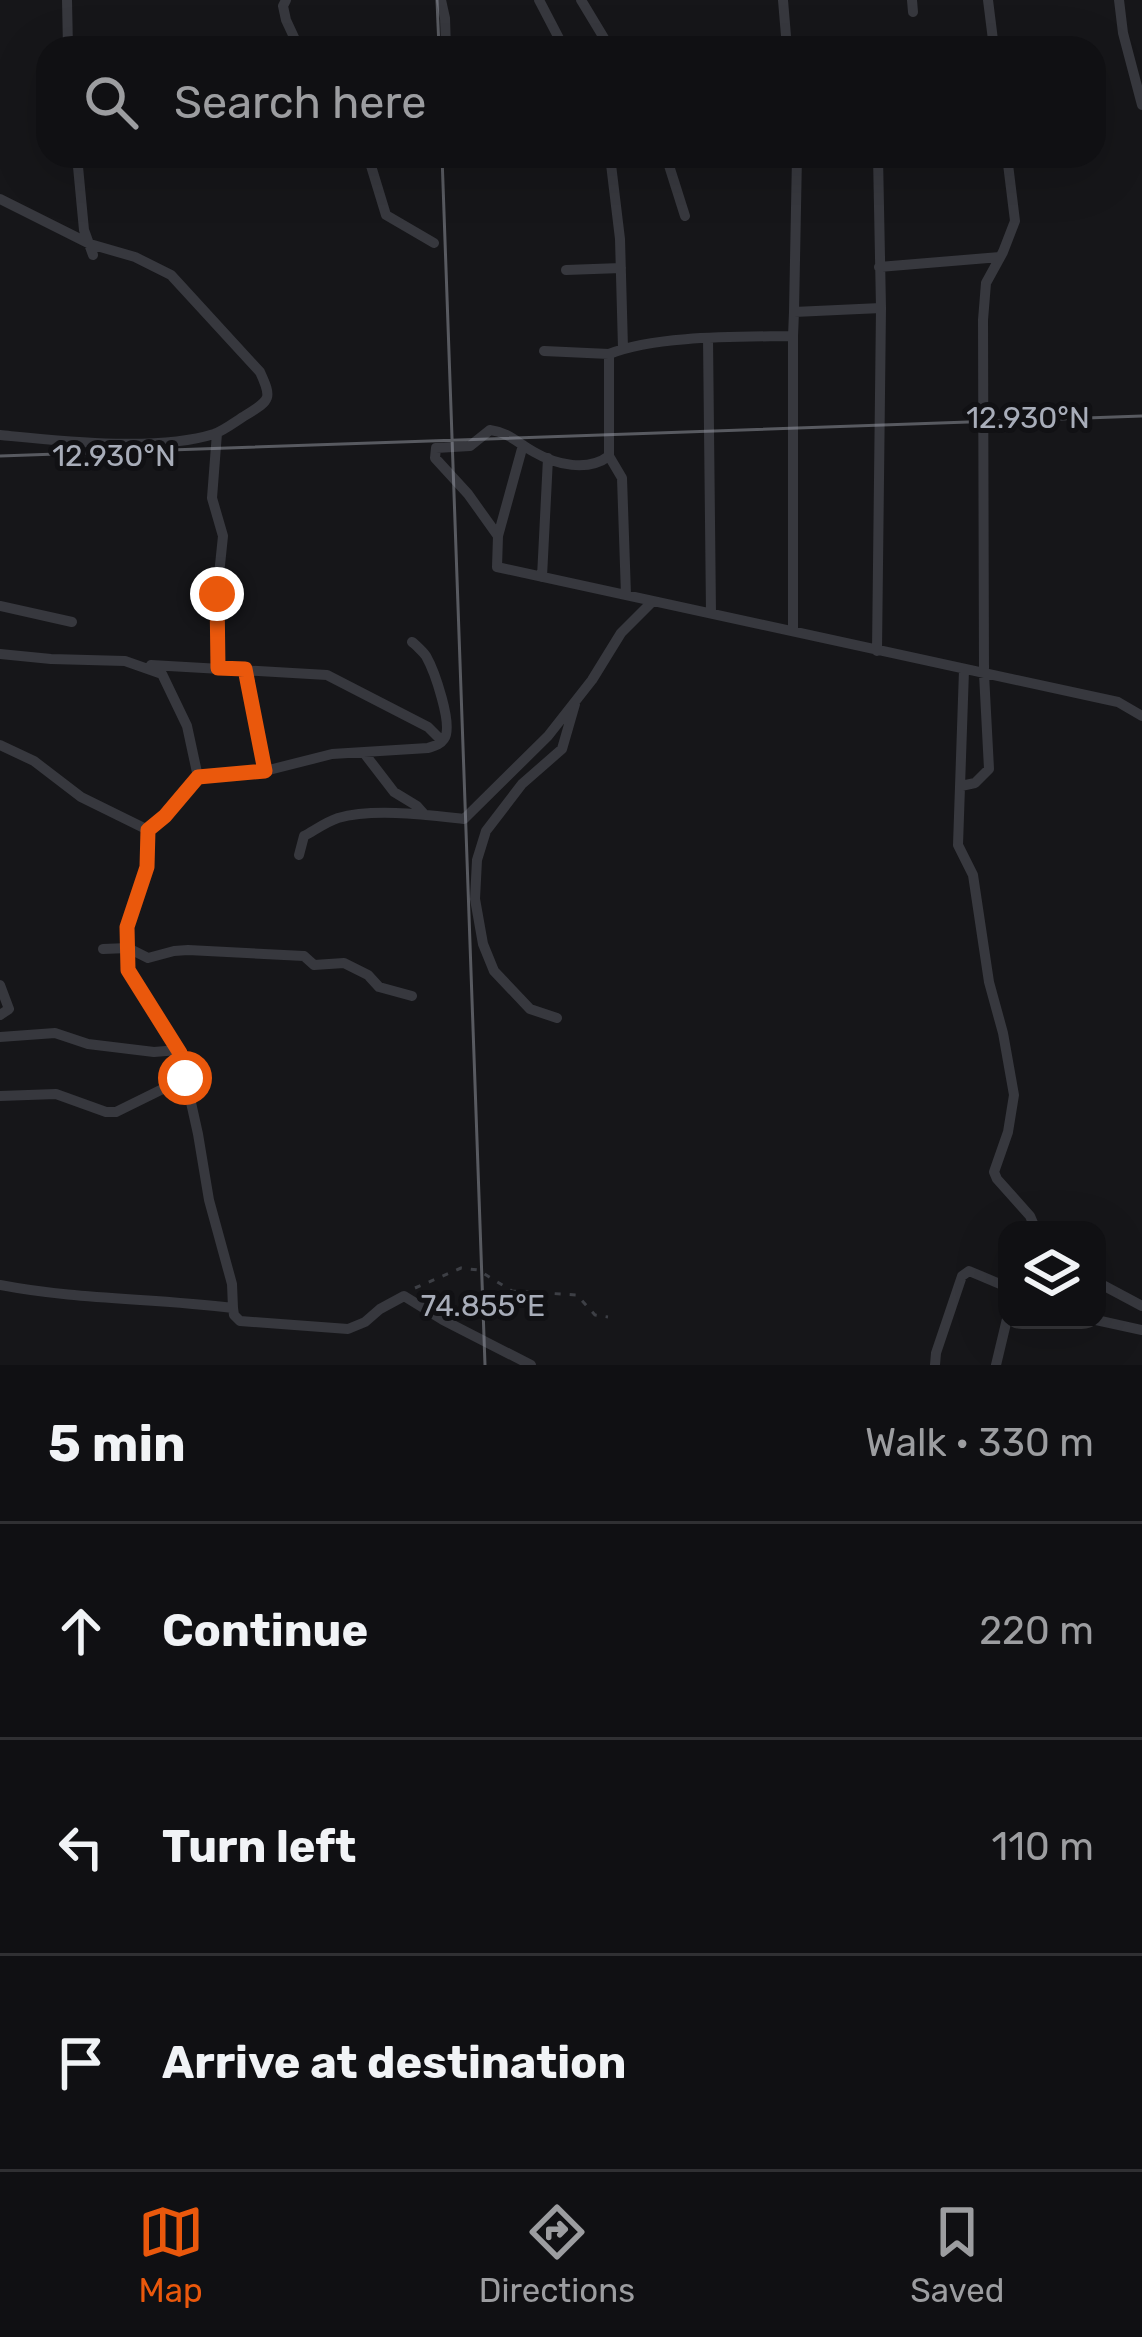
<!DOCTYPE html>
<meta charset="utf-8">
<style>
body{margin:0;font-family:Rubik,sans-serif;background:#19191c;color:#f1f3f6}
.controls{position:absolute;right:36px;bottom:36px;display:grid;overflow:hidden;border-radius:24px;box-shadow:0 12px 48px #0002}
.controls button{width:108px;height:108px;display:grid;place-items:center;padding:0;border:0;border-bottom:3px solid #303033;background:#101013;color:#f1f3f6;font:60px sans-serif}
.stop{position:absolute;width:36px;height:36px;margin:-27px;border:9px solid #ea580c;border-radius:50%;background:#fff}
.stop.end{background:#ea580c;border-color:#fff;box-shadow:0 3px 12px #0008}
.list{margin:0;padding:0;list-style:none}
h2{display:flex;justify-content:space-between;align-items:center;height:156px;margin:0;padding:0 48px;font-size:51px}
h2 small{font-size:39px;font-weight:400;color:#9c9da0}
.list li{display:grid;grid-template-columns:78px 1fr auto;gap:36px;align-items:center;box-sizing:border-box;height:216px;padding:0 48px;border-top:3px solid #303033}
.list b{display:block;font-size:45px;white-space:nowrap}
.list em{font-size:39px;font-style:normal;color:#9c9da0}
.icon{flex:none;width:66px;height:66px;fill:none;stroke:currentColor;stroke-width:2;stroke-linecap:round;stroke-linejoin:round}
.map{position:relative;flex:none;width:1142px;height:1365px;overflow:hidden}
.search{position:absolute;background:#101013;box-shadow:0 12px 48px #0002;left:36px;right:36px;top:36px;height:132px;display:flex;align-items:center;gap:30px;box-sizing:border-box;padding:0 42px;border-radius:36px;color:#9c9da0;font-size:45px}
.sheet{height:804px;background:#101013}
nav{display:flex;justify-content:space-around;align-items:center;box-sizing:border-box;height:168px;border-top:3px solid #303033;background:#101013;font-size:33px;color:#9c9da0}
nav a{display:grid;justify-items:center;gap:6px}
nav .on{color:#ea580c}
.map>svg:first-child{display:block}
</style>
<div class="map">
<svg width="1142" height="1365" viewBox="0 0 1142 1365">
<rect width="100%" height="100%" fill="#161619"/>
<g fill="none" stroke-linecap="round" stroke-linejoin="round">
<path stroke="#3d3f45" stroke-width="3" stroke-dasharray="6 9" stroke-linecap="butt" d="M415,1288l46,-20 17,2 34,21 65,4 18,20 13,2"/>
<path stroke="#37383e" stroke-width="10" d="M67,0l1,48
M286,0l-3,6 3,14 13,28
M441,0l4,18 1,30
M539,0l25,48
M581,0l29,48
M783,0l4,48
M912,0l1,12
M988,0l6,48
M1119,0l4,33 19,72
M77,156l7,74 9,25
M368,156l18,59 48,28
M610,156l10,83 3,109
M666,156l19,60
M878,156l3,152 -87,4 -1,24c-52,1 -137,-1 -184,18v102c-21,16 -53,9 -75,-4 -16,-9 -26,-20 -44,-22l-20,16 -34,2 -1,10 33,36 30,42 -1,31 621,135 24,14
M0,199l90,45 45,13 36,18 89,97c12,26 11,28 -14,43 -10,6 -21,15 -32,19 -58,18 -153,7 -214,1
M879,267l121,-10
M566,270l55,-2
M794,312l3,-156
M793,336v294
M708,338l3,275
M544,351l65,3
M217,433l-5,65 11,38 -6,58v74
M609,456l13,22 4,117
M498,536l25,-91
M542,577l6,-119
M0,606l72,16
M877,651l4,-343
M0,654l51,5 74,2 37,13 25,52 11,51 -33,39 -17,14
M151,665l176,10 101,52 14,14
M245,669l20,102
M964,670l-6,175 15,30 16,107 14,51 11,62 -6,37 -14,40 3,7 33,37 6,14
M0,745l34,16 47,36 67,33 -1,37 -20,60 1,43 52,83 18,81 11,66 23,84 1,24c-78,-10 -156,-8 -233,-23
M364,753l30,39 23,14 8,9
M198,777l67,-6 67,-17 96,-6c6,-2 12,-3 16,-9 10,-13 -10,-69 -18,-83 -2,-3 -11,-12 -14,-14
M961,786l14,-3 14,-14 -5,-95 -1,-354 3,-37 17,-31 12,-31 -8,-65
M299,855l5,-19c11,-6 22,-14 34,-18 36,-10 89,-3 126,1l84,-83 44,-56 29,-47 32,-32
M103,949l25,-1 20,10 26,-7 14,-1 116,6 10,9 30,-2 24,12 11,12 33,9
M0,985l9,24 -9,6
M557,1018l-27,-9 -36,-38 -11,-27 -8,-45 2,-39 9,-29 36,-47 40,-35 13,-45
M0,1037l55,-4 33,11 66,8 24,-2
M0,1096l56,-2 50,18h10l69,-34
M1097,1282l45,24
M233,1308l1,7 6,6 108,8 17,-7 15,-13 24,-13 39,24 88,45
M1096,1320l46,10
M935,1365l1,-12 26,-77 7,-5 38,16
M996,1365l11,-46"/>
</g>
<g fill="none" stroke-linecap="round" stroke-linejoin="round">
<path stroke="#ea580c" stroke-width="15" d="M185,1078l-5,-25 -52,-83 -1,-43 20,-60 1,-37 17,-14 33,-39 67,-6 -20,-102 -27,-1 -1,-74"/>
</g>
<path fill="none" stroke="#a8adb9" stroke-width="3" stroke-opacity="0.45" d="M437,0l2,48M442,156l43,1209M0,456l1142,-40"/>
<g font-size="30" text-anchor="middle" fill="#a8adb9" stroke="#111114" stroke-width="10" stroke-linejoin="round" paint-order="stroke">
<text x="1028" y="428">12.930°N</text>
<text x="114" y="466">12.930°N</text>
<text x="483" y="1316">74.855°E</text>
</g>
</svg>
<div class="controls">
<button><svg class="icon" aria-label="layers" viewBox="0 0 24 24"><path d="M12 4l9 5-9 5-9-5zM3 14l9 5 9-5"/></svg></button>
</div>
<div class="stop" style="left:185px;top:1078px"></div>
<div class="stop end" style="left:217px;top:594px"></div>
<div class="search"><svg class="icon" aria-label="search" viewBox="0 0 24 24"><circle cx="10" cy="10" r="6"/><path d="M15 15l6 6"/></svg>Search here</div>
</div>
<section class="sheet">
<h2>5 min<small>Walk · 330 m</small></h2>
<ul class="list">
<li><svg class="icon" aria-label="ahead" viewBox="0 0 24 24"><path d="M12 20V5M6 11l6-6 6 6"/></svg><div><b>Continue</b></div><em>220 m</em></li>
<li><svg class="icon" aria-label="left" viewBox="0 0 24 24"><path d="M17 20v-9H6M10 6l-5 5 5 5"/></svg><div><b>Turn left</b></div><em>110 m</em></li>
<li><svg class="icon" aria-label="arrive" viewBox="0 0 24 24"><path d="M6 21V4h12l-3 4 3 4H6"/></svg><div><b>Arrive at destination</b></div></li>
</ul>
</section>
<nav>
<a class="on"><svg class="icon" aria-label="map" viewBox="0 0 24 24"><path d="M3 6l6-2 6 2 6-2v14l-6 2-6-2-6 2zM9 4v14M15 6v14"/></svg>Map</a>
<a><svg class="icon" aria-label="directions" viewBox="0 0 24 24"><path d="M12 3l9 9-9 9-9-9zM9 14v-3h6M13 9l2 2-2 2"/></svg>Directions</a>
<a><svg class="icon" aria-label="saved" viewBox="0 0 24 24"><path d="M7 4h10v16l-5-4-5 4z"/></svg>Saved</a>
</nav>
